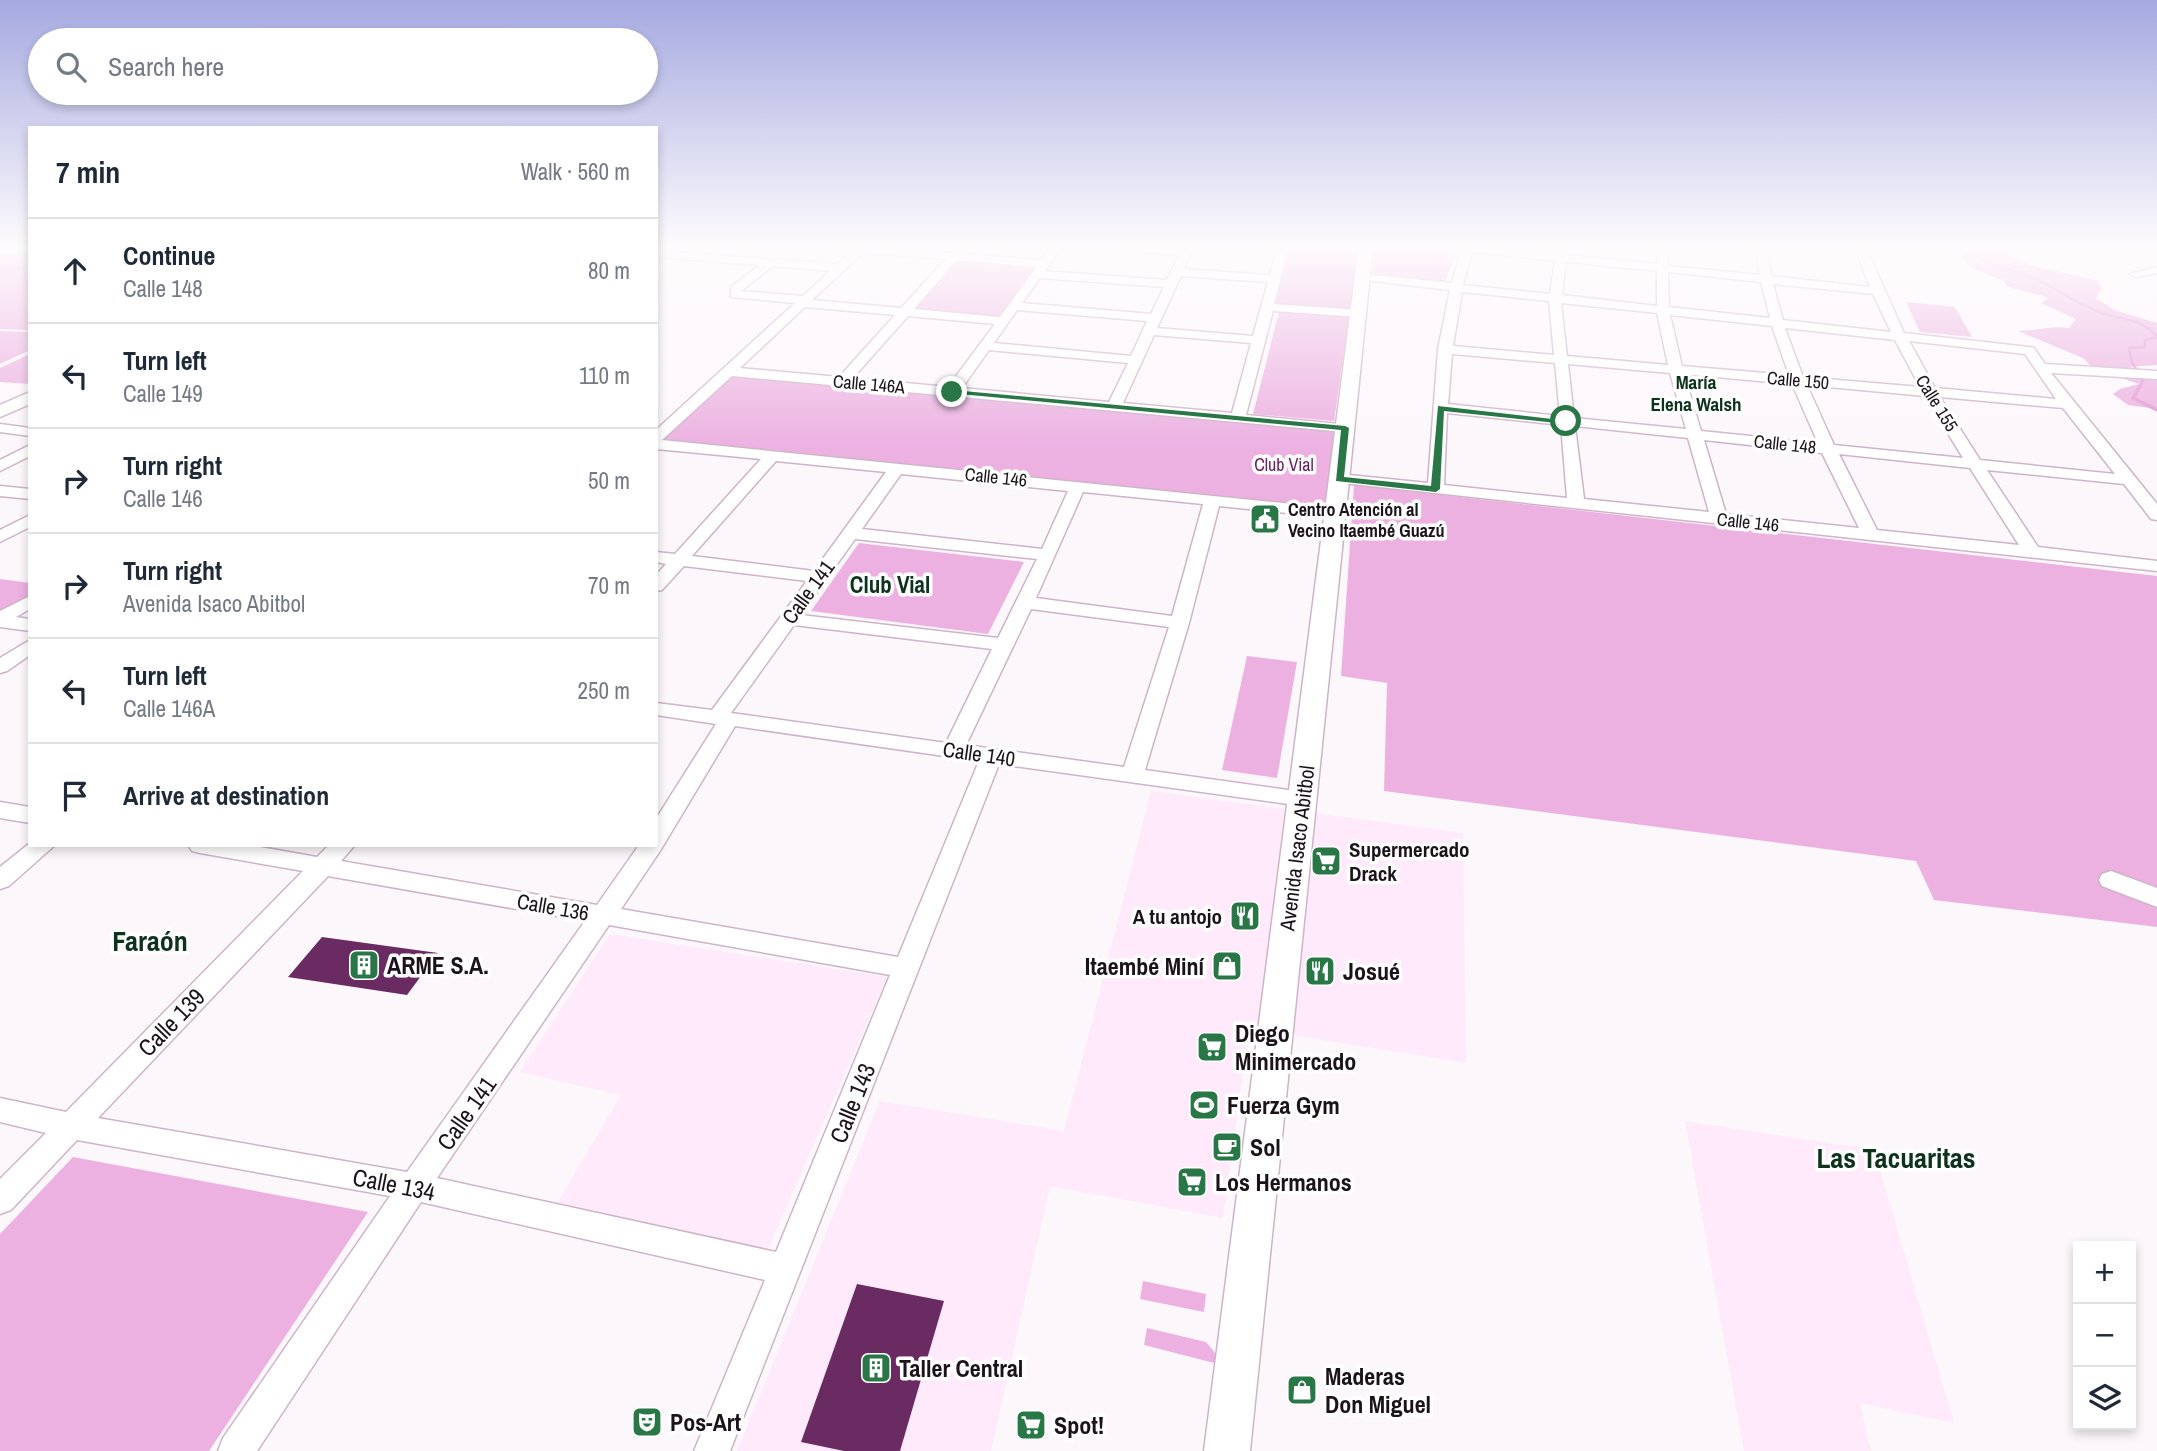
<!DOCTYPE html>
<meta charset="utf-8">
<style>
body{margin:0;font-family:"Archivo Narrow",sans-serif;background:#f2f2f3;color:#1f2937}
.controls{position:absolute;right:21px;bottom:21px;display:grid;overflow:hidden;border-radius:0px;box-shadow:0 4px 10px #0003}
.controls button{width:63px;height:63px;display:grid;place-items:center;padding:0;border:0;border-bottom:2px solid #e0e1e3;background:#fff;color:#1f2937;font:35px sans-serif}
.stop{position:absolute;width:21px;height:21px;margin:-16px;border:5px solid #297747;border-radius:50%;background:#fff}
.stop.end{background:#297747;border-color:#fff;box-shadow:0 2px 7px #0008}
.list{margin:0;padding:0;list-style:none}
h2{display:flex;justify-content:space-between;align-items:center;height:91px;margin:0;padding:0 28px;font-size:30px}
h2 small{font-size:23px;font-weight:400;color:#747a83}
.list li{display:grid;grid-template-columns:46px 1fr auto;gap:21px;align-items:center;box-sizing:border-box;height:105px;padding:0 28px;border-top:2px solid #e0e1e3}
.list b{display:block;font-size:26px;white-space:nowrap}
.list p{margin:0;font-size:23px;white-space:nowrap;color:#747a83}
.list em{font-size:23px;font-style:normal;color:#747a83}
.icon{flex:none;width:38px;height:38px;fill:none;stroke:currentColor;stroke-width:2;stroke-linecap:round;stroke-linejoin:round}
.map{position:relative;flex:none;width:2157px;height:1451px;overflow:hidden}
.search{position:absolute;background:#fff;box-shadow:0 4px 10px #0003;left:28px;top:28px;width:630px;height:77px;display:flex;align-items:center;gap:18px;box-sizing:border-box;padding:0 24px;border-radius:38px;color:#747a83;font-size:26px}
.panel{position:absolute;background:#fff;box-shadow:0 4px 10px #0003;left:28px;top:126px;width:630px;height:721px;border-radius:0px}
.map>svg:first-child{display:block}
</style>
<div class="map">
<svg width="2157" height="1451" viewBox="0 0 2157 1451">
<rect width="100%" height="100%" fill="#fcf7fb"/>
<path fill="#feeafa" d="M1151,791l312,42 3,230 -217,-35 -26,190 -173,-32 -59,265h-254l143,-350 184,30z
M610,934l277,43 -120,274 -212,-44 66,-112 -101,-23z
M1685,1121l189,29 80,273 -94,-20 11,48h-127z"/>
<path fill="#ecb1e1" d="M1289,245h70l-10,65 -77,-6z
M1374,245h85l-14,38 -72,-8z
M1948,245h59l2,10 21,10 70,16 -2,1 4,6 -6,10 18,12 43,13v42l-27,2 27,12v30l-29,-4 -15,-11 7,-5 19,-5 -56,-19 8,1 -8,-8 -65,-27c20,0 31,-6 51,-3l7,-9 -35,-16 7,-4 -4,-3 -36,-9 -6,-7 -28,-11 -6,-4 -7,-12z
M0,253l30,1v76l-30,-1z
M954,259l82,6 -38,52 -89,-7z
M1906,302l49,5 17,30 -52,-5z
M1279,312l70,5 -15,104 -81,-7z
M0,331l30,1v18l-30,14z
M30,354v30l-30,-2v-14z
M734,374l600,56 -6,77 -665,-68z
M1354,485l803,91v351l-223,-27 -18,-39 -532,-70 3,-108 -46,-7z
M859,543l165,19 -36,72 -177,-23z
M0,579l30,4v13l-30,18z
M1247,656l50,6 -20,116 -55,-8z
M73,1157l295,55 -159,239h-209v-217z
M1143,1281l63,13 -2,18 -64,-13z
M1147,1328l59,14 20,24 -82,-21z"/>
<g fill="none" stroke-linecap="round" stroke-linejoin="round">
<path stroke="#e198d4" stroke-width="2.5" d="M1970,245l-2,3c18,20 45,19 68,31 23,11 44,27 68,35 19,6 40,5 53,23l-12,3v7l-16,1 3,14 11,19 -4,7"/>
<path stroke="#e198d4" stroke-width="3.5" d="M2140,386l-7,12 24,12"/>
</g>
<path fill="#6a2b62" d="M322,937l116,16 -31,42 -119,-18z
M857,1284l87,17 -44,150h-56l-43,-9z"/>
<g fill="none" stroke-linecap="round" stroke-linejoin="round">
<g stroke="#ceb4c8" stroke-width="3">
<path id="minor" d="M858,245l93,8 9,-6 6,3 -4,4 79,6 11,-15h11l-18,26 122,9 12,-25 -83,-7 -5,-3 91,3 1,-3h11l-10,24 86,6 8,-30h11l-15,59 88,6 2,3 -6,4 -85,-6 -27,104 104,10 2,3 -2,3 -5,1 -613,-56 -70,64 680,69 2,4 -2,4 -6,1 -117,-12 -30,117 -44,147 158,22 8,2 3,5 -3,5 -8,2 -304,-42 -269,687h-36l71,-171 -344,-78 -164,249h-39l5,-13 167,-242 -313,-56 -66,70 -11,4v-35l46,-46 -46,-11v-24l66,14 237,-241 -103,-18 -8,-2 -4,-6h61l68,12 12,-12h26l-14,16 256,44 42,-60h17v-26l60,-95 -60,-9v-12l56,7 95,-129 -123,-15 -22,24 -6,1v-16l10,-11 -10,-2v-10l19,2 86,-95 -105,-10v-19l139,-127 -64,-6v-10l29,-22 -104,-8v-6l181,13zM863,253l83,6 -45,49 -89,-8zM957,260l79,7 -36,50 -86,-8zM773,266l57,5 -27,25 -62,-5zM1181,276l87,6 -15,54 -96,-8zM1040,278l124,9 -13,27 -129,-11zM805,307l90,8 -56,62 -99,-9zM1017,310l130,11 -16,35 -137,-13zM908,316l87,8 -47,63 -95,-9zM1154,335l97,8 -19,70 -109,-10zM989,350l139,13 -19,39 -147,-14zM776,461l110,11 -72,99 -122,-15zM901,474l167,17 -26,58 -180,-20zM1083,492l120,12 -31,112 -136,-18zM855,539l182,20 -39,79 -197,-23zM1031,609l138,18 -45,140 -158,-22zM794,625l198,24 -46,94 -215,-30zM735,726l244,35 -81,196 -277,-48 39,-58zM328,876l257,45 -178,251 -309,-54zM609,925l281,50 -114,277 -339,-74z
M1463,245l93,9 2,-9h10l-1,10 90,9v-19h10l1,21 92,9 -5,-30h11l5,31 99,11 -16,-42h11l39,88 125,14 5,1 11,16 112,7v8l-106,-6 106,131v16l-6,-1 -27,-35 -137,-14 51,77 119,14v10l-824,-89 -2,-3 8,-5 89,9 10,-134 12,-59 -87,-10 -6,-3 6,-3 89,9zM1472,252l83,9 -5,33 -87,-9zM1566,262l91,9v35l-95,-11zM1668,272l93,10 9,36 -101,-11zM1773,284l100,10 18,38 -108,-12zM1462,292l87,9 5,54 -101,-9zM1561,303l96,10 11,52 -101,-9zM1670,315l102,11 17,49 -107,-9zM1785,328l110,12 25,47 -117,-10zM1909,341l116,13 31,45 -121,-11zM1452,354l103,9 5,53 -112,-12zM1568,364l102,9 16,56 -112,-11zM1684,374l108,10 26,59 -117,-12zM1807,385l118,11 38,62 -129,-13zM1940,397l123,11 52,66 -135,-14zM1447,413l114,12 6,73 -123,-13zM1575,426l113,12 21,74 -125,-13zM1704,440l118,13 37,75 -133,-14zM1839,454l131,14 49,77 -142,-15z
M0,247h30v6h-30z
M2157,267v6l-21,4 -6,-3z
M0,424l30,4v8l-30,-4z
M30,445v11l-30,15v-11z
M0,486l30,3v10l-30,-3z
M30,515v12l-30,15v-12z
M30,596v13l-14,8 14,2v12l-30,-4v-16z
M30,640v15l-23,16 -7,2v-15z
M0,802l30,5v16l-30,-5z
M30,843l25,2 -46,41 -9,3v-22z
M2111,871l46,17v19l-55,-21 -3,-6 3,-6z"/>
</g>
<g stroke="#ceb4c8" stroke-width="3">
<path id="major" d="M1359,245h14l-123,1206h-46z
M30,392v12l-30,13v-12z"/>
</g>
<use href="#minor" fill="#fff" fill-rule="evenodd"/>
<use href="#major" fill="#fff" fill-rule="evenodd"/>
</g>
<linearGradient id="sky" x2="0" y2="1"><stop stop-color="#a5a9e0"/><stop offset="0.55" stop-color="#fefbfd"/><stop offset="1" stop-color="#fefbfd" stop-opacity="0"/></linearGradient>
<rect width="2157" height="448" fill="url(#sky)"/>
<path fill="#297747" d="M952,390l393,36 4,2 -5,49 87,9 7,-80 132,15 -4,3 -122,-13 -4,78 -4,3 -100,-11 5,-51 -392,-37z"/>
<defs>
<g id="civic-square" transform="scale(1.575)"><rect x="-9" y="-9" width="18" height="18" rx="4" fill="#297747" stroke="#fff"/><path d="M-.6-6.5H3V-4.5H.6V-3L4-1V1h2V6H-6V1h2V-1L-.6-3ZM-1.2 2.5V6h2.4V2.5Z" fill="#fff"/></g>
<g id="supermarket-square" transform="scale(1.575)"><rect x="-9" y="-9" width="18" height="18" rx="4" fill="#297747" stroke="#fff"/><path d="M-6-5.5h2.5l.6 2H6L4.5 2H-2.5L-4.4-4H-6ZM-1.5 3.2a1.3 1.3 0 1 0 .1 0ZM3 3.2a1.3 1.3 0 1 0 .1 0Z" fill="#fff"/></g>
<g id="restaurant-square" transform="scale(1.575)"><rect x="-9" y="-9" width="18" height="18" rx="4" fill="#297747" stroke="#fff"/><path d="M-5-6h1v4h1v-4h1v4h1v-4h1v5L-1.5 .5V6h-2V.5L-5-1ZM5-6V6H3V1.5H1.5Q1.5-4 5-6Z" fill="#fff"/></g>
<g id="building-square" transform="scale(1.575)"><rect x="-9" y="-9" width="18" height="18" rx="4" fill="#297747" stroke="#fff"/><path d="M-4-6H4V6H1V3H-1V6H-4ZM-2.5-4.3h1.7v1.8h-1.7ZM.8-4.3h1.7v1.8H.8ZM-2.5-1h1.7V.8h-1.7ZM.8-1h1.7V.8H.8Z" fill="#fff"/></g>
<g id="shop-square" transform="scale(1.575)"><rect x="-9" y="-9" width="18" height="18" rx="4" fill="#297747" stroke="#fff"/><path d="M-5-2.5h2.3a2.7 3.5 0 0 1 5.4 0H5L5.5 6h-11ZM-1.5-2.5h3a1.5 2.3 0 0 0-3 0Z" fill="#fff"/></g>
<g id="stadium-square" transform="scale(1.575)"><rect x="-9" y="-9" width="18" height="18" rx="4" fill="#297747" stroke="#fff"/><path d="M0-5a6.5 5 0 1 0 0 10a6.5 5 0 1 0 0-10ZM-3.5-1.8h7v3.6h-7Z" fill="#fff"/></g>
<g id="cafe-square" transform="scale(1.575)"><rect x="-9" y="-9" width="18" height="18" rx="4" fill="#297747" stroke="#fff"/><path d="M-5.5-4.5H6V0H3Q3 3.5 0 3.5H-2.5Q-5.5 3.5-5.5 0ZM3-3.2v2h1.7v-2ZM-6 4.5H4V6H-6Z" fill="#fff"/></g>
<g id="theatre-square" transform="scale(1.575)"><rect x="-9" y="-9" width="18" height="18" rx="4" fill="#297747" stroke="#fff"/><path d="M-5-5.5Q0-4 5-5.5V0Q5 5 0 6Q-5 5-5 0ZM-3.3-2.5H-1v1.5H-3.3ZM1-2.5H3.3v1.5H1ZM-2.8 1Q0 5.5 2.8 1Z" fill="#fff"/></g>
</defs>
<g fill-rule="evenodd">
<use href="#civic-square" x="1265" y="519"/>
<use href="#supermarket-square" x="1326" y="861"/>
<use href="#restaurant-square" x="1245" y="916"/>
<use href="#building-square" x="364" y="965"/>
<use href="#shop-square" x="1227" y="966"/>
<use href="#restaurant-square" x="1320" y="971"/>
<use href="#supermarket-square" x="1212" y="1047"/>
<use href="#stadium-square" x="1204" y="1105"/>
<use href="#cafe-square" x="1227" y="1147"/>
<use href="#supermarket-square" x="1192" y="1182"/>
<use href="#building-square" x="876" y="1368"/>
<use href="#shop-square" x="1302" y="1390"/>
<use href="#theatre-square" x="647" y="1422"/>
<use href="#supermarket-square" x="1031" y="1425"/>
</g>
<g text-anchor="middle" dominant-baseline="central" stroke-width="7" stroke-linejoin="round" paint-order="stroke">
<g font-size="18" fill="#1c131a" stroke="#fff">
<text transform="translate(1798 380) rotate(5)">Calle 150</text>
<text transform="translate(869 384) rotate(5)">Calle 146A</text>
<text transform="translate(1937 403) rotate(58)">Calle 155</text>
<text transform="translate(1785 444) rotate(6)">Calle 148</text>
<text transform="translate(996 477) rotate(6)">Calle 146</text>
<text transform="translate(1748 522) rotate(6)">Calle 146</text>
</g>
<g font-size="18" fill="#6d1964" stroke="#fff">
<text x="1284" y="464">Club Vial</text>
</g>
<g font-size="18" font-weight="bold" fill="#1c131a" stroke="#fff" text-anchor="start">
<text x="1288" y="509">Centro Atención al<tspan x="1288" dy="21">Vecino Itaembé Guazú</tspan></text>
</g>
<g font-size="19" font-weight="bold" fill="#0e331c" stroke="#fff">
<text x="1696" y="382">María<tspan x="1696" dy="22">Elena Walsh</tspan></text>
</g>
<g font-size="21" fill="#1c131a" stroke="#fff">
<text transform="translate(808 592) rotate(-54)">Calle 141</text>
<text transform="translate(979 754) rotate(8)">Calle 140</text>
<text transform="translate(1297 848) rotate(-83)">Avenida Isaco Abitbol</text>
<text transform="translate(553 907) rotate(10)">Calle 136</text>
</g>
<g font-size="21" font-weight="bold" fill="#1c131a" stroke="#fff" text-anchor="start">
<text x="1349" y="849">Supermercado<tspan x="1349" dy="24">Drack</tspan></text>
<text x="1222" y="916" text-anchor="end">A tu antojo</text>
</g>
<g font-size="23" font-weight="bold" fill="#0e331c" stroke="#fff">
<text x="890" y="584">Club Vial</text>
</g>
<g font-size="24" font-weight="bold" fill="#1c131a" stroke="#fff" text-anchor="start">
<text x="387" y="965">ARME S.A.</text>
<text x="1204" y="966" text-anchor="end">Itaembé Miní</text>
<text x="1343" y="971">Josué</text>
<text x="1235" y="1033">Diego<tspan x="1235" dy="28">Minimercado</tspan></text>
<text x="1227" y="1105">Fuerza Gym</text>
<text x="1250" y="1147">Sol</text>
<text x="1215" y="1182">Los Hermanos</text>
<text x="899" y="1368">Taller Central</text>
<text x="1325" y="1376">Maderas<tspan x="1325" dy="28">Don Miguel</tspan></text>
<text x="670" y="1422">Pos-Art</text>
<text x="1054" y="1425">Spot!</text>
</g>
<g font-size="24" fill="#1c131a" stroke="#fff">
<text transform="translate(171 1022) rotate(-46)">Calle 139</text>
<text transform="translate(852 1103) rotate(-68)">Calle 143</text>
<text transform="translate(466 1113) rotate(-55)">Calle 141</text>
<text transform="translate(394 1184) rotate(11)">Calle 134</text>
</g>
<g font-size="28" font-weight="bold" fill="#0e331c" stroke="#fff">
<text x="150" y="941">Faraón</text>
<text x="1896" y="1158">Las Tacuaritas</text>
</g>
</g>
</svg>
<div class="controls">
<button>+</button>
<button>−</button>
<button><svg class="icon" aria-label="layers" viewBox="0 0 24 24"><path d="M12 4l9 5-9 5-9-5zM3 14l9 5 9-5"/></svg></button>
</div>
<div class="stop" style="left:1566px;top:421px"></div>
<div class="stop end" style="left:952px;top:392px"></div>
<div class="search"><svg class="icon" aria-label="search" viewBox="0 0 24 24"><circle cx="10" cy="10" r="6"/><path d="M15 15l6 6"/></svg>Search here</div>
<section class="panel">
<h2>7 min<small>Walk · 560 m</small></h2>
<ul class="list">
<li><svg class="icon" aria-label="ahead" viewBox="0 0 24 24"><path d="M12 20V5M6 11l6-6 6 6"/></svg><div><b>Continue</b><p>Calle 148</p></div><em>80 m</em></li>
<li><svg class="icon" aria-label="left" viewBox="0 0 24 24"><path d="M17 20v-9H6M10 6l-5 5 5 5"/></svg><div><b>Turn left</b><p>Calle 149</p></div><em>110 m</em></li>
<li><svg class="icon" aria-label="right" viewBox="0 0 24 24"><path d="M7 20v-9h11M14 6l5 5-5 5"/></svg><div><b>Turn right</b><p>Calle 146</p></div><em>50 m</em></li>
<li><svg class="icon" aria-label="right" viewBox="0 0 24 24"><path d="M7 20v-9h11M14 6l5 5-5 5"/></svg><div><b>Turn right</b><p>Avenida Isaco Abitbol</p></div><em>70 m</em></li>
<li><svg class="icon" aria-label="left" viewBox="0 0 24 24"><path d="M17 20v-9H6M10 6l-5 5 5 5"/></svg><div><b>Turn left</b><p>Calle 146A</p></div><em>250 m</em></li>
<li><svg class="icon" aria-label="arrive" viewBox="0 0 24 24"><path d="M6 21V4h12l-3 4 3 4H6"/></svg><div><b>Arrive at destination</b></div></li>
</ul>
</section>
</div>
